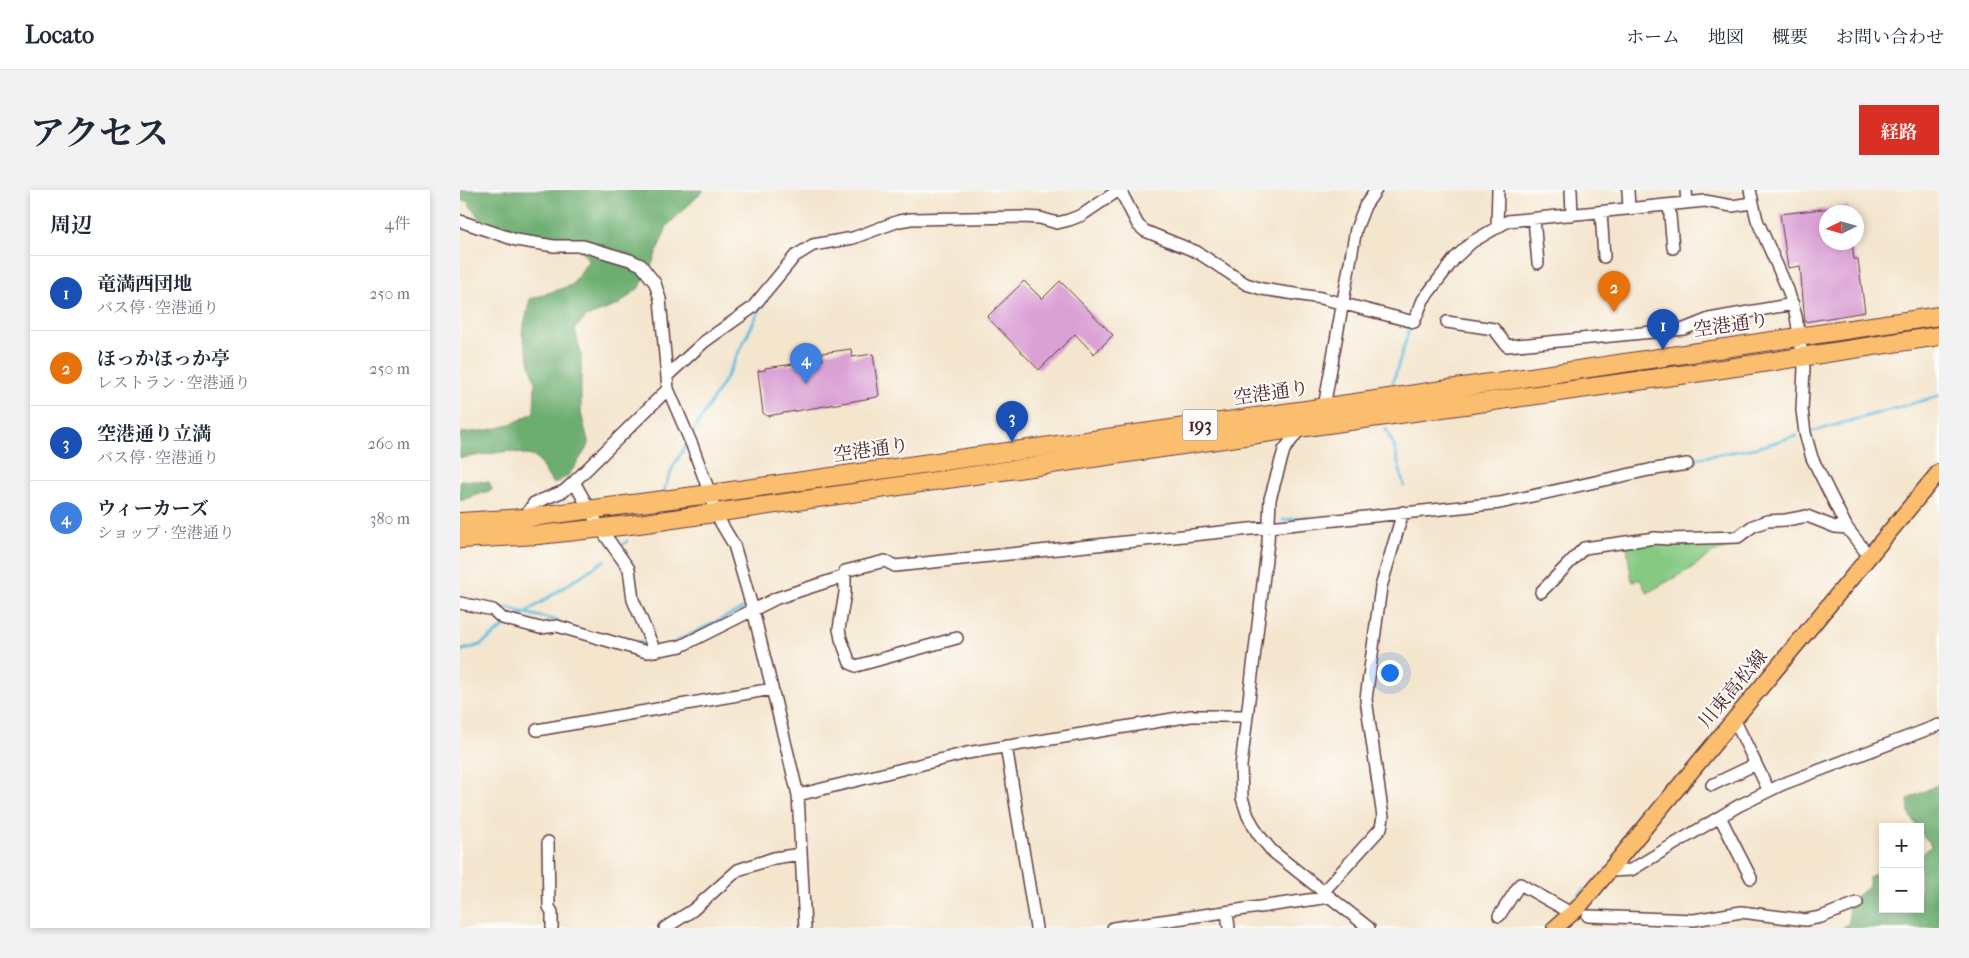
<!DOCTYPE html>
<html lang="ja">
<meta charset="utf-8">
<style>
body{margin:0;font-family:"IM FELL French Canon","Noto Serif JP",serif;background:#f2f2f3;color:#1f2937}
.controls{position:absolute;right:15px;bottom:15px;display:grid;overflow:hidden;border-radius:0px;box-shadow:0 2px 8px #0003}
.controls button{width:45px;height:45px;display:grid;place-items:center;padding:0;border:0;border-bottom:1px solid #e0e1e3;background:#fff;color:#1f2937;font:25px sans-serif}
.compass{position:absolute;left:1359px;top:15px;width:45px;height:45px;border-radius:50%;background:#fff;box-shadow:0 2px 8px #0003;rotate:265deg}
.you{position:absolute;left:929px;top:482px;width:18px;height:18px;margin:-12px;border:4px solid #fff;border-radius:50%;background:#1a73e8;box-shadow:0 0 0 8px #1a73e833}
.badge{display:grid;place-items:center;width:32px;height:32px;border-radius:50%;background:#d93025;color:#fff;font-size:16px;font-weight:700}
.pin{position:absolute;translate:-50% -41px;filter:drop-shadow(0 1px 2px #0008)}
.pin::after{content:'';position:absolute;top:26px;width:18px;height:15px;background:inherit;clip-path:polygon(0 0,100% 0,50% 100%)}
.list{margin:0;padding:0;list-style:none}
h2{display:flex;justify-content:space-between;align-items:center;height:65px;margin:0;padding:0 20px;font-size:21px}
h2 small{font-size:16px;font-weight:400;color:#747a83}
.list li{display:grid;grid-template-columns:32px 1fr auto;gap:15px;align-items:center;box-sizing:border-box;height:75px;padding:0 20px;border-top:1px solid #e0e1e3}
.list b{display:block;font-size:19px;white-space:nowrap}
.list p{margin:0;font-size:16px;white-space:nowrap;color:#747a83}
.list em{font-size:16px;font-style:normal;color:#747a83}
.map{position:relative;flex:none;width:1479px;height:738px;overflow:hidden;border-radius:0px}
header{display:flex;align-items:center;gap:30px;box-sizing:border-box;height:70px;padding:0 25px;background:#fff;border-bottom:1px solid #e0e1e3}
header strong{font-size:24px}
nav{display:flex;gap:28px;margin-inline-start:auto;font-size:18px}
.intro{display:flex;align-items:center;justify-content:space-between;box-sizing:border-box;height:120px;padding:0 30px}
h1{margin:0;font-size:35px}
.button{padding:12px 22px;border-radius:0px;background:#d93025;color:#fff;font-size:18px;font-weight:700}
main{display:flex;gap:30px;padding:0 30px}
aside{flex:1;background:#fff;border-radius:0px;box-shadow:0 2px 8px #0003}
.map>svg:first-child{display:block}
</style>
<header>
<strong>Locato</strong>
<nav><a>ホーム</a><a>地図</a><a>概要</a><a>お問い合わせ</a></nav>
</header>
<div class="intro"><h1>アクセス</h1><a class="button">経路</a></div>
<main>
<aside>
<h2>周辺<small>4件</small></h2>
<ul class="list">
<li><span class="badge" style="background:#1a4fb4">1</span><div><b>竜満西団地</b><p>バス停 · 空港通り</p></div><em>250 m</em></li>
<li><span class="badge" style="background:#e8710a">2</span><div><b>ほっかほっか亭</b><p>レストラン · 空港通り</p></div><em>250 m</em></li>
<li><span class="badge" style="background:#1a4fb4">3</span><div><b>空港通り立満</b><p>バス停 · 空港通り</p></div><em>260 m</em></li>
<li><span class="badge" style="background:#3f7fe0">4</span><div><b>ウィーカーズ</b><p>ショップ · 空港通り</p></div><em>380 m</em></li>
</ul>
</aside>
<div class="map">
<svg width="1479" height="738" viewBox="0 0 1479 738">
<rect width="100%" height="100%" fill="#fdfcf7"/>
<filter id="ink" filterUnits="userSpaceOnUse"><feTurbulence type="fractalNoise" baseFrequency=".02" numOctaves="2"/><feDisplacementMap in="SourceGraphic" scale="10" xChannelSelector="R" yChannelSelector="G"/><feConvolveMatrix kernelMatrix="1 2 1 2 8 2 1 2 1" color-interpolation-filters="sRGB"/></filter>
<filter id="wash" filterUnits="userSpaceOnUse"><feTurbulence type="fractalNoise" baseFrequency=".0096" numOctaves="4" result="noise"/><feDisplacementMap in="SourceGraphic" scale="20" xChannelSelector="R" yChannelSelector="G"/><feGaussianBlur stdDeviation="1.12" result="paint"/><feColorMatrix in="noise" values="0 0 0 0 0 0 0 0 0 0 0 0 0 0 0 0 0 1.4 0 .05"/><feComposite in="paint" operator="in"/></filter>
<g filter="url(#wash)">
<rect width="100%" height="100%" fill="#f4e5cd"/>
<path fill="#85c982" stroke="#687456" d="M1276,350l1,5 -24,8 -23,16 -43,24 -7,-14 -7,3 -2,-6 -4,-30 22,-3z"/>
<path fill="#6cad70" stroke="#5b664e" d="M0,0h244l-37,36 -15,38 -12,23 -22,18 -32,12 -11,12 6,26v58l8,32 -21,31 -15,8 -17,-27 -27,-6 -49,7v-25c29,-2 49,-5 74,-21l1,-30 -13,-49 8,-34 42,-14 17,-25 -19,-22 -48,-2 -40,-14 -15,-21h-7z
M0,290l29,2 3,8 -32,11z
M1479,594v144h-97l7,-5 -1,-20 21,-17v-9l14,-8v40h37v-52l11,-11 -11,-15v-4h-3l-8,-13 -1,-15z"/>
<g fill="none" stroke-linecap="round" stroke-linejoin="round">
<path stroke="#60bdde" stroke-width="3" d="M933,192l17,-55
M926,239l8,17 10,40
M232,243l35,-57 36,-73
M1347,243l132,-37
M1226,270l69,-12 41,-12
M204,300l9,-23 13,-22
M823,330l24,-3
M160,358l7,-7
M34,415l64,16
M56,429l89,-59
M162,449l28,6
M213,453l71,-35
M0,461l20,-6 25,-19
M1110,714l14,-14
M1085,738l6,-5"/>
</g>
<g id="blocks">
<path fill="#daa1d5" d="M1388,16l1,6h-23v30h26l2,17h4l7,53 -60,10 -5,-56 -12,2 -8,-54z
M564,91l18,18 18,-18 53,54 -19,19 -19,-20 -36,36 -52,-53z
M391,159l1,8 21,-3 6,41 -2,2 -110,19 -4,-3 -5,-42 7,-1v-2l58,-8 -1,-7z"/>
</g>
</g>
<g filter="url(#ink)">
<use href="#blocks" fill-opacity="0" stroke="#643d43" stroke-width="1"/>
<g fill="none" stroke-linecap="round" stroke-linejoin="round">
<g stroke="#643d43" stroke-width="14">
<path id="minor" d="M660,0l18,35 7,6 52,21 49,32 16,5 59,9 93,24 9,-22 32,-42 17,-16 36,-21 197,-20 27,5 20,-3
M1111,0l1,25
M1168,0l1,19
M1226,0l1,13
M1290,0l7,30 31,70 8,26 8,52 -2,42 3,23 7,25 35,70 22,28
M1209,15l4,43
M1141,22l3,45
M1074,29l4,44
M0,31l56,19 38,6h29l47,14 11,5 14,18 5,16 8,90 24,56 18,49 5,19 19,32 19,65 45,185 7,133
M1037,38l1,-38
M987,132l47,7 13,17 177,-17 25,-10 84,-15
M207,186l37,-34 48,-34 43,-52 18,-11 40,-7 46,-17 12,-2 112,-2 17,1 17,5 12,-3 13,-5 37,-25
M860,220l4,-3 32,-178 9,-23 11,-16
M842,236l-18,24 -14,49 -2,43 -27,224 1,32 6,18 10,18 14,17 97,77
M114,292l26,46 29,41 4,31 22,51
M64,328l10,-15 30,-12 10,-9 94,-93
M1081,402l43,-44 71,-10 14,1 69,-2 15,-11 14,-5 19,-1 21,-4 28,11 12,1
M0,413l33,7 9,8 38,10 17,-2 90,26 34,-6 96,-48 68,-22
M497,448l-101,28 -6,-3 -9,-24 -2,-10 6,-36v-22l40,-10 10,5 605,-63 149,-33 38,-6
M1274,529l35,72
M77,540l235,-41
M546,556l30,182
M1252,595l44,-21
M338,605l169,-42 224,-37h56
M1260,627l31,61
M88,652l1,65 3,5v16
M1149,681l22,-1 107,-64 45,-22 156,-59
M863,702l58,-64 2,-11 -17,-118 15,-112 22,-75
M767,722l2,16
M1039,726l21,-32 51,29
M1128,726l106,4 47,-8 64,8 16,-3 36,-14
M205,738l28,-18 45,-40 36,-12 27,-4
M653,738l217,-31"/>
</g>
<g stroke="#643d43" stroke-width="18">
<path id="major" d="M1095,738l24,-21 360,-435"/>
</g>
<g stroke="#643d43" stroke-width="20">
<path id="highway" d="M0,332l64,-4 186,-24 652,-92 577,-86
M0,349l79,-4 100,-11 660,-96 410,-57 230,-35"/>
</g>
<use href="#minor" stroke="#fff" stroke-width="11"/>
<use href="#major" stroke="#fbbd6e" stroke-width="15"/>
<use href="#highway" stroke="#fbbd6e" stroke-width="18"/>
</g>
</g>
<g text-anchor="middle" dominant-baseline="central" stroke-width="4" stroke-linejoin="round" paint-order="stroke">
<rect fill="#fdfcf7" stroke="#806168" stroke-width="1" x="722.5" y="219.5" width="35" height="31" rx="4"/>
<g font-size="18" font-weight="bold" fill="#4a1f2b">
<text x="740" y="235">193</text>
</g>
<g font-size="19" fill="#4a1f2b" stroke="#fdfcf7">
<text transform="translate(1271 135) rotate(-8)">空港通り</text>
<text transform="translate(811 203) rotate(-8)">空港通り</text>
<text transform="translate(411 260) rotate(-8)">空港通り</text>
<text transform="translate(1273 499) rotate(-50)">川東高松線</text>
</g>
</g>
</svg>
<div class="controls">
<button>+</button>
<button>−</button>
</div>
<svg class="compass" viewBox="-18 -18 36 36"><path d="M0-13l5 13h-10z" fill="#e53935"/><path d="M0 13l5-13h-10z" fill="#747a83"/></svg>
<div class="you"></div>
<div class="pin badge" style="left:1203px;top:160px;background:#1a4fb4">1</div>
<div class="pin badge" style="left:1154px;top:122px;background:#e8710a">2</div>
<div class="pin badge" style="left:552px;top:252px;background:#1a4fb4">3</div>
<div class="pin badge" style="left:346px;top:194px;background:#3f7fe0">4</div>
</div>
</main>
